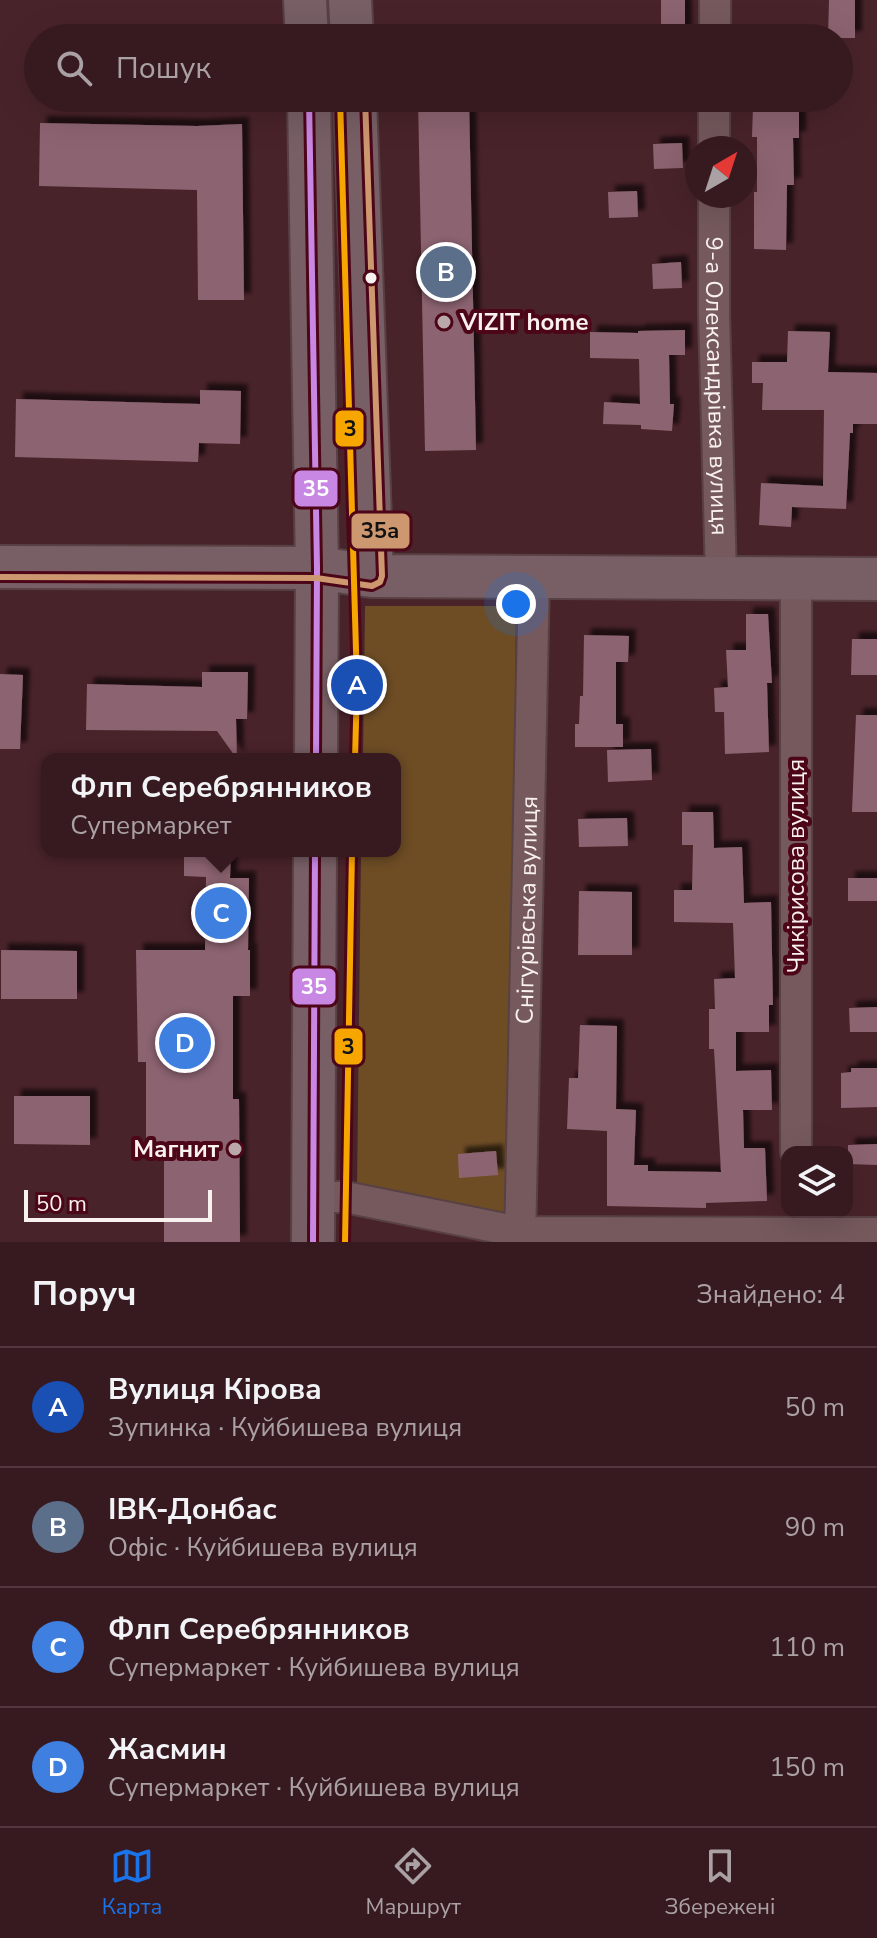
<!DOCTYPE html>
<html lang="uk">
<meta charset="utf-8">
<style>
body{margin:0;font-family:"Nunito Sans",sans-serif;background:#42272d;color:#f1f3f6}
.controls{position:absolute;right:24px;bottom:24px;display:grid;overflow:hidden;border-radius:16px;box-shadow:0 8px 32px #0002}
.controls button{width:72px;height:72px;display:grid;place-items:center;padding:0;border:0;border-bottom:2px solid #51383e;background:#371a20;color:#f1f3f6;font:40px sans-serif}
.compass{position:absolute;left:685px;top:136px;width:72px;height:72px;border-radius:50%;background:#371a20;box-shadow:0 8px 32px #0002;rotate:39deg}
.scale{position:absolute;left:24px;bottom:20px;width:188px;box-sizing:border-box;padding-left:8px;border:4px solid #f9f0f0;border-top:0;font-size:22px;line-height:28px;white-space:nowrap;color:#f9f0f0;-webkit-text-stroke:6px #4c0617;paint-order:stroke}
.you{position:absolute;left:516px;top:604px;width:28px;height:28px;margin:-20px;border:6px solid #fff;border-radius:50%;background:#1a73e8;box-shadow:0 0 0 12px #1a73e833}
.badge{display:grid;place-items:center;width:52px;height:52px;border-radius:50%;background:#1a73e8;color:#fff;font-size:26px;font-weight:700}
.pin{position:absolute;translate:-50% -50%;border:4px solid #fff;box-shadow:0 2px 8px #0006}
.popup{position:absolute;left:41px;top:753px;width:360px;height:104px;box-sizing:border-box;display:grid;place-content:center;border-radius:16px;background:#371a20;filter:drop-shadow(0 2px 6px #0005);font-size:26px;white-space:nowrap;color:#aaa1a5}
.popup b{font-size:30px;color:#f1f3f6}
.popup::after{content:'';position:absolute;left:50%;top:100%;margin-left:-16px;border:16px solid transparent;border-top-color:#371a20}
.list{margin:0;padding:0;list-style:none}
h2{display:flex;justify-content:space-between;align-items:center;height:104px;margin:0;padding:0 32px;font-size:34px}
h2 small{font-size:26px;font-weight:400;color:#aaa1a5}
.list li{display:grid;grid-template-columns:52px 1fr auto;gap:24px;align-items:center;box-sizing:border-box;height:120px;padding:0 32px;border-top:2px solid #51383e}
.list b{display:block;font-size:30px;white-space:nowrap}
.list p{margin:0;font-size:26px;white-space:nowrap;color:#aaa1a5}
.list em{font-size:26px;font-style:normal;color:#aaa1a5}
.icon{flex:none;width:44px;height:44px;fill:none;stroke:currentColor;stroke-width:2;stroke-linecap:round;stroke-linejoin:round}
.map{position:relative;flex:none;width:877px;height:1242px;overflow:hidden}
.search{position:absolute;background:#371a20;box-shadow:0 8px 32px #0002;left:24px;right:24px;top:24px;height:88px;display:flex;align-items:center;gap:20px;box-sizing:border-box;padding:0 28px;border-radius:44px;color:#aaa1a5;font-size:30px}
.sheet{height:584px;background:#371a20}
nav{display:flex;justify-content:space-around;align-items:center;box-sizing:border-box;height:112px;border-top:2px solid #51383e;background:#371a20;font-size:22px;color:#aaa1a5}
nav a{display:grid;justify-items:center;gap:4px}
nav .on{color:#1a73e8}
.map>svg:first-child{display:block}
</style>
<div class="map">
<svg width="877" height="1242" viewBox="0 0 877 1242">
<defs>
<filter id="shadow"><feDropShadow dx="7" dy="-7" stdDeviation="2" flood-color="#0009"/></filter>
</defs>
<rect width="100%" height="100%" fill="#49232a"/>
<path fill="#6e4d25" d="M365,606h151l-6,610 -153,-28 4,-337h34v-92h-32z"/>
<path fill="#8c6471" filter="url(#shadow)" d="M661,0h24v38h-24z
M829,0h26v38h-27z
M418,98h51l7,352 -51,1z
M753,107l46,1v30h-6l1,47h-7l-1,65 -32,-1v-57h3v-55h-5z
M40,123l157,3 45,-2 2,176h-46l-1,-110 -158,-4z
M682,143l1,25 -29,1 -1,-25z
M637,191l1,26 -29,1 -1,-26z
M681,262l1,26 -29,1 -1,-25z
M685,330v25h-16l1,49h4l-2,27 -31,-2v-4l-38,-1 1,-22 36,2 -1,-45 -49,-1v-26l48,1v-2z
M788,331l42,1 -2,40 49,1v51h-24v9h-3l-4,76 -54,-2 -1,20 -32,-2 2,-42 62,3 1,-76h-62l1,-27h-11v-21h35z
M200,390l41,1 -1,53 -41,-1 -1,19 -183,-5 1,-58 184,5z
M746,614h22l4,69h-5l2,69 -44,2 -1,-42h-9l-1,-24 14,-1 -2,-37h20z
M584,635l45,1 -1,26h-12v62h7v23h-48v-23h4l1,-28h3z
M852,639h25v36h-26z
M202,672h46l-1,47h-11l1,40 -20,-28 -131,-1 1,-46 115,3z
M0,674l23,1 -3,74h-20z
M856,715h21v97h-25z
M651,749l1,31 -44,2 -1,-32z
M682,812h31l1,36 28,-1 2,56 27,-1 2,103h-4v27h-33v39l35,-1 1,40h-29l1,38h21l2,53 -61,2v5l-99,-2v-75l-40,-2 2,-51h9l2,-53 37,1 -1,83 20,1 -2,55h14v6l73,1 -7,-123h-5v-40h6l-1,-30 21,-1 -2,-55 -59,-1v-32h18l1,-45h-11z
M627,818l1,28 -49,1 -1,-28z
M184,851h47l-1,27h19l-1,72h2v46h-17v103h6l1,143h-76v-90h-18v-90h-8l-2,-112h69l1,-73 -22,-1z
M848,878h29v23h-29z
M579,891l53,1v63h-54z
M1,950l76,1v48h-76z
M877,1007v25h-27l-1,-24z
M851,1068h26v39l-36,1v-35l10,-1z
M14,1096h76v49l-76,-1z
M877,1144v21l-29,-1v-19z
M496,1151l2,24 -39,3 -1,-24z"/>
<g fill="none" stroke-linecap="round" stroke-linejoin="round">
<g stroke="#584145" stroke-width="34">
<g id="street">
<path d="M715,38v-38"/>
<path d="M714,148v-50"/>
<path id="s1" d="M714,196v118l7,263"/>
<path d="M796,1152v-573"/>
<path d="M314,1197h31l175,35 357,1"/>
<path id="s2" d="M520,1242l14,-665"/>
</g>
</g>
<g stroke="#584145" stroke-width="46">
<path id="secondary" d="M305,0l2,38
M350,0l2,38
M309,98l8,470 -1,191
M355,98l17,478
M0,567l317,1 55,8 505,3
M313,1242l2,-391"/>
</g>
<use href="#street" stroke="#75595d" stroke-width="30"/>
<use href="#secondary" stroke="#775f65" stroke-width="42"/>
<g stroke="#4c0617" stroke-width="12">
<path id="bus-1" d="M309,98l8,470 -1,191
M313,1242l2,-391"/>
</g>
<g stroke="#4c0617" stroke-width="12">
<path id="bus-2" d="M0,577l316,1 56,8 8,-4 2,-6 -17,-478"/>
</g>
<use href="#bus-1" stroke="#c787e3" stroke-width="6"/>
<use href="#bus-2" stroke="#cd976f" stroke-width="6"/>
<g stroke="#4c0617" stroke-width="12">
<path id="tram-1" d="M340,98l17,587 -2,74
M345,1242l7,-391"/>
</g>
<use href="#tram-1" stroke="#f7a600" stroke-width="6"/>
</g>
<circle fill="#f9f0f0" stroke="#4c0617" stroke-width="3" cx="371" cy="278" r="7"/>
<g fill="#bba8ab" stroke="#4c0617" stroke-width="3">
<circle cx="444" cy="322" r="8"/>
<circle cx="235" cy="1149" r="8"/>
</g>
<g text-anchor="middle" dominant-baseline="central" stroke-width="8" stroke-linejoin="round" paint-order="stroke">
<g font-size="24" font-weight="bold" fill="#f9f0f0" stroke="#4c0617" text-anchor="start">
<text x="460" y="322">VIZIT home</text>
<text x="219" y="1149" text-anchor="end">Магнит</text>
</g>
<g font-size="24" fill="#f9f0f0" stroke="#4c0617">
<text stroke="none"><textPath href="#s1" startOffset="190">9-а Олександрівка вулиця</textPath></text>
<text transform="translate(796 866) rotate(-90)">Чикірисова вулиця</text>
<text stroke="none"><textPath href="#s2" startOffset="332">Снігурівська вулиця</textPath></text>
</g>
</g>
<g stroke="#4c0617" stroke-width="3">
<rect x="334" y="409" width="31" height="39" rx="8" fill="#f7a600"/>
<rect x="293" y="469" width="46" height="39" rx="8" fill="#c787e3"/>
<rect x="350" y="512" width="61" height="38" rx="8" fill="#cd976f"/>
<rect x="291" y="967" width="46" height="39" rx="8" fill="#c787e3"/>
<rect x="333" y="1027" width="31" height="39" rx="8" fill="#f7a600"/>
</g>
<g font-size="22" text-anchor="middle" font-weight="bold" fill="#fff">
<text x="316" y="496">35</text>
<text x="314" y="994">35</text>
</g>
<g font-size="22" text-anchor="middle" font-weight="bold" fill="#111">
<text x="350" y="436">3</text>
<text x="380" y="538">35а</text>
<text x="348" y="1054">3</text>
</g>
</svg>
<div class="controls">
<button><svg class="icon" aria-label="layers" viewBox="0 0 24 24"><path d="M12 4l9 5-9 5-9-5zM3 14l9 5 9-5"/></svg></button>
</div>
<svg class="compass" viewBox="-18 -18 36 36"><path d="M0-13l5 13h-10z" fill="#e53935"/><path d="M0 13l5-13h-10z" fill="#aaa1a5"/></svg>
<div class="scale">50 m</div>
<div class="you"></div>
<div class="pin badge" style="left:357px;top:685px;background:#1a4fb4">A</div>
<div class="pin badge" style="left:446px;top:272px;background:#5c6f8a">B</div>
<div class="pin badge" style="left:221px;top:913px;background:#3f7fe0">C</div>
<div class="popup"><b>Флп Серебрянников</b>Супермаркет</div>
<div class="pin badge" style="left:185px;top:1043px;background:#3f7fe0">D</div>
<div class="search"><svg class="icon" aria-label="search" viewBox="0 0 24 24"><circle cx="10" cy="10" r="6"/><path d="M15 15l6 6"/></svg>Пошук</div>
</div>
<section class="sheet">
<h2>Поруч<small>Знайдено: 4</small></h2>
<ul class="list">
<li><span class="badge" style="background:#1a4fb4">A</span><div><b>Вулиця Кірова</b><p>Зупинка · Куйбишева вулиця</p></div><em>50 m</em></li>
<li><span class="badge" style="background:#5c6f8a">B</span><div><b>ІВК-Донбас</b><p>Офіс · Куйбишева вулиця</p></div><em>90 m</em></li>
<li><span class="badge" style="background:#3f7fe0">C</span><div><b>Флп Серебрянников</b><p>Супермаркет · Куйбишева вулиця</p></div><em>110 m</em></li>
<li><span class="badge" style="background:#3f7fe0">D</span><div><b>Жасмин</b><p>Супермаркет · Куйбишева вулиця</p></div><em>150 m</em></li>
</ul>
</section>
<nav>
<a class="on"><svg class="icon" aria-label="map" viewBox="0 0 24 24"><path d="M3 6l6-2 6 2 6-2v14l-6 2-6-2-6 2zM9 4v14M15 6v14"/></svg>Карта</a>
<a><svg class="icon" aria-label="directions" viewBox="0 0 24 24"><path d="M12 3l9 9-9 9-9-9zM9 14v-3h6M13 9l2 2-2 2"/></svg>Маршрут</a>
<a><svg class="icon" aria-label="saved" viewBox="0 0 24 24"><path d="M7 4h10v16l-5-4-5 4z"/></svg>Збережені</a>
</nav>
